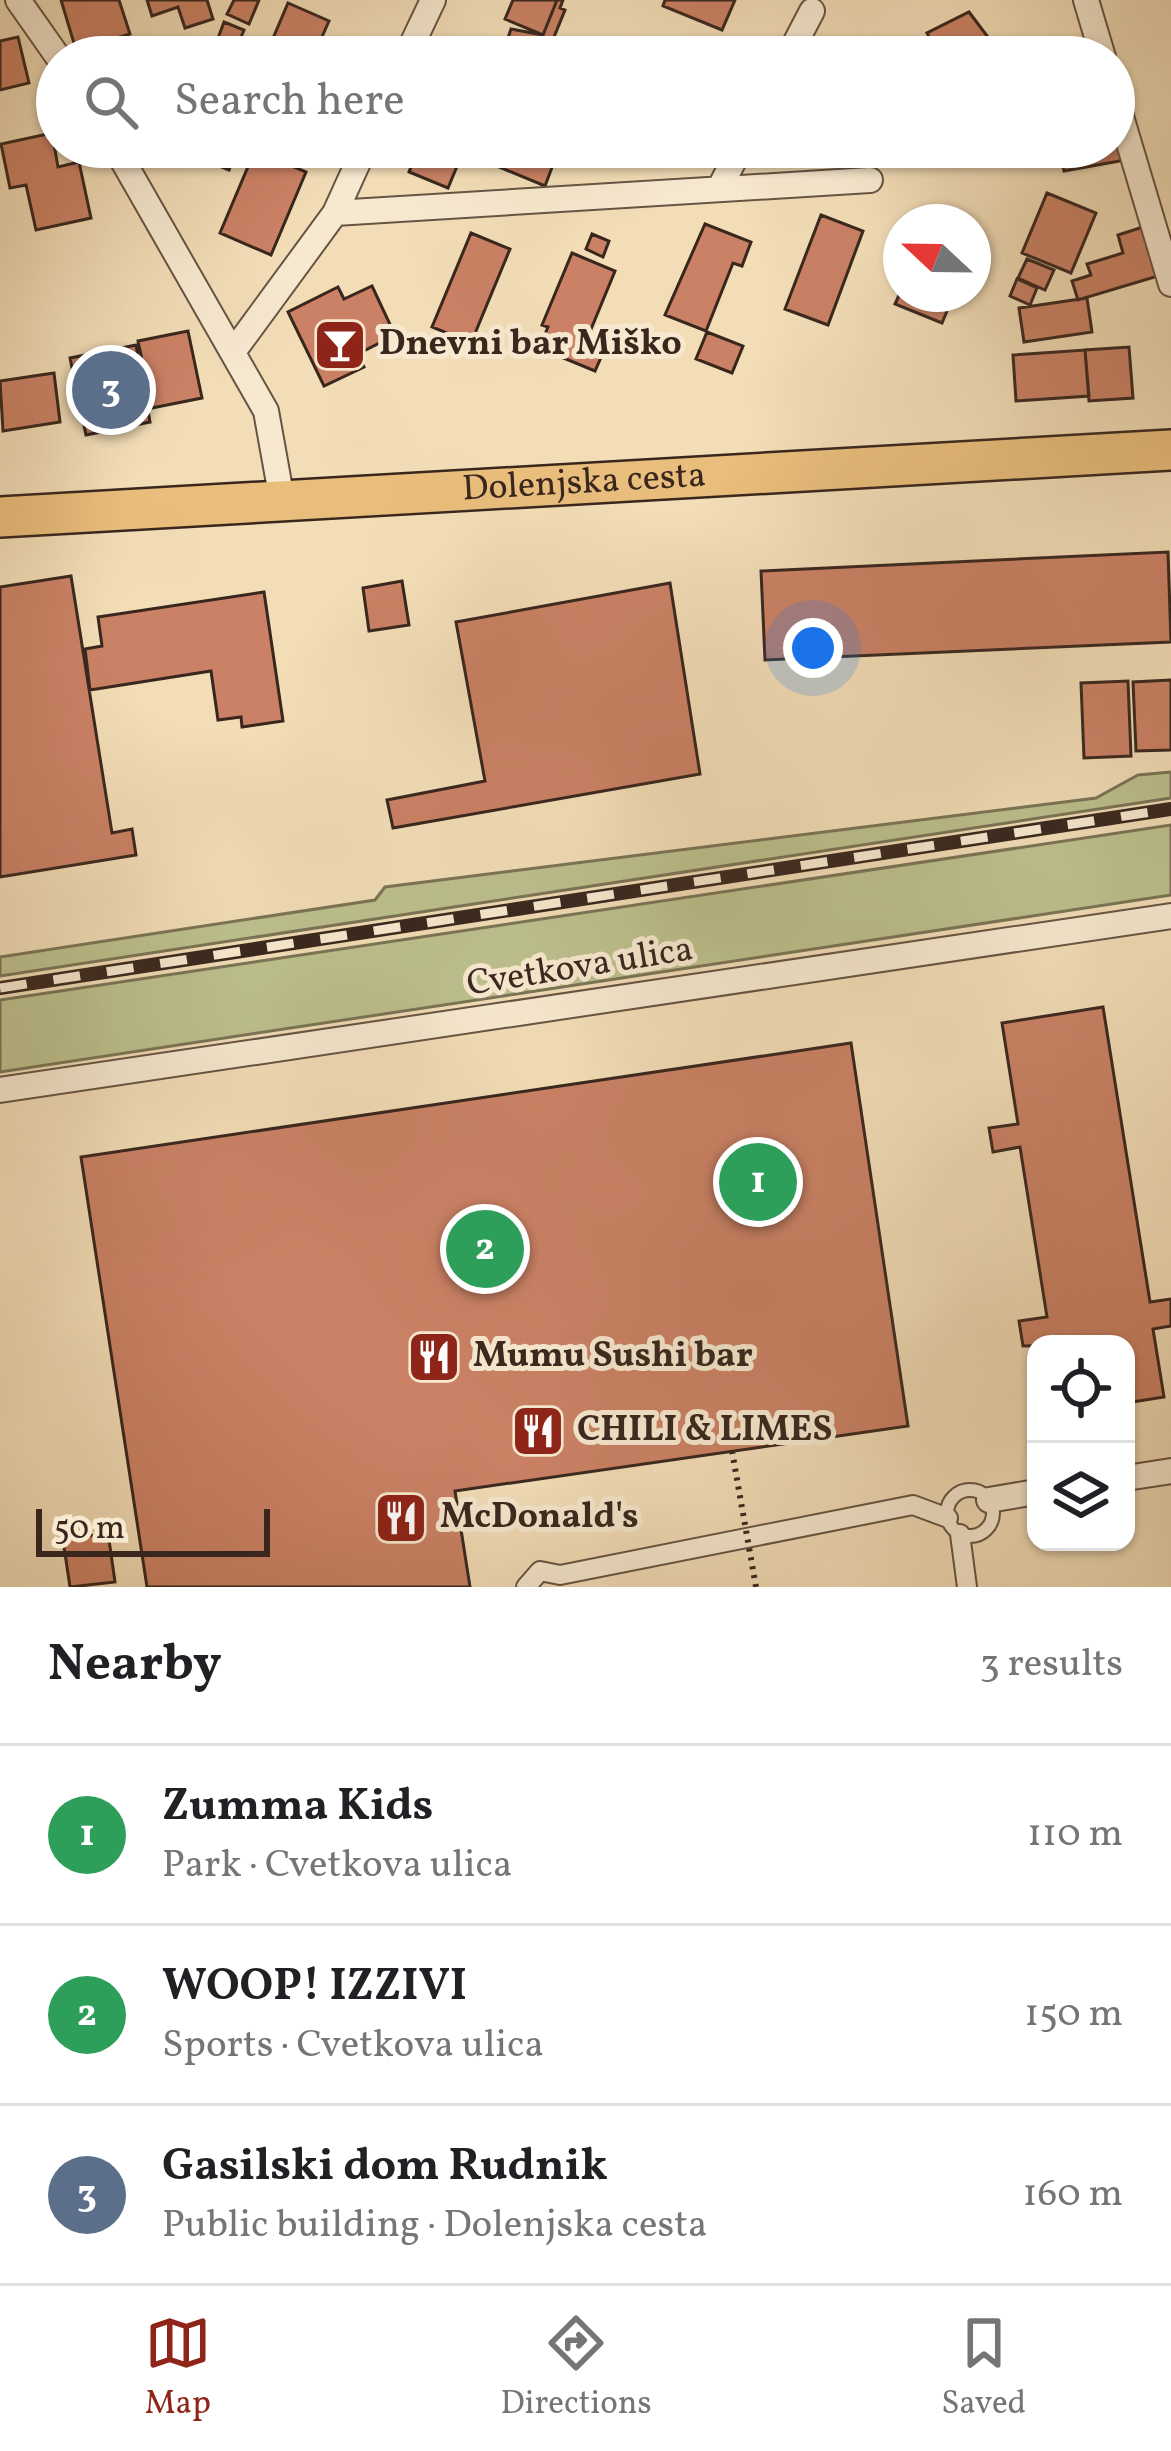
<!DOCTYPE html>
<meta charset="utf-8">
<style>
body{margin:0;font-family:Vollkorn,serif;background:#f6f6f6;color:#202124}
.controls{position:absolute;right:36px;bottom:36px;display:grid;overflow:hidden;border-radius:24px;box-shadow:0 3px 9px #0004}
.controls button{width:108px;height:108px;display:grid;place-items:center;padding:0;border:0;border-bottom:3px solid #e0e0e0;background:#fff;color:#202124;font:60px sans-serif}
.compass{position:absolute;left:883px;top:204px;width:108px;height:108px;border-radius:50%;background:#fff;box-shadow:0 3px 9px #0004;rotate:292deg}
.scale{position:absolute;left:36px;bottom:30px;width:234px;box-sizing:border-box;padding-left:12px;border:6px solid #39271e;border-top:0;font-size:33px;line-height:42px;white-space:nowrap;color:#39271e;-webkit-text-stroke:9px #f7e9d0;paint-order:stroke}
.you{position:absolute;left:813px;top:648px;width:42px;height:42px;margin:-30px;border:9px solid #fff;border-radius:50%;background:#1a73e8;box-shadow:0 0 0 18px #1a73e833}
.badge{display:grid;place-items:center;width:78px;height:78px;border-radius:50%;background:#8f2418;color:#fff;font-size:39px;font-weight:700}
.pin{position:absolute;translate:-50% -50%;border:6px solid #fff;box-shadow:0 3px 12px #0006}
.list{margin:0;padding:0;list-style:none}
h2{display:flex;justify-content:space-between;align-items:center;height:156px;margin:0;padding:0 48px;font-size:51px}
h2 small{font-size:39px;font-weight:400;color:#757577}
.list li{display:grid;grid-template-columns:78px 1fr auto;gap:36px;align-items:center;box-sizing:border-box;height:180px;padding:0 48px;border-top:3px solid #e0e0e0}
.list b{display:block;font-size:45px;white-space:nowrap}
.list p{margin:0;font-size:39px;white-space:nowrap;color:#757577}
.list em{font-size:39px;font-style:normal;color:#757577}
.icon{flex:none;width:66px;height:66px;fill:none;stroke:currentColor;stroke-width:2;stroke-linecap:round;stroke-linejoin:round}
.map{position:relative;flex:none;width:1171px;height:1587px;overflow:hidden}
.search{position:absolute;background:#fff;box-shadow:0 3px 9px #0004;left:36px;right:36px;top:36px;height:132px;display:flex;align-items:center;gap:30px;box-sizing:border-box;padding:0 42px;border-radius:66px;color:#757577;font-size:45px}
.sheet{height:696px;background:#fff}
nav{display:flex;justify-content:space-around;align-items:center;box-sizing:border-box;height:168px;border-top:3px solid #e0e0e0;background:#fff;font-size:33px;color:#757577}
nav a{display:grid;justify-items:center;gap:6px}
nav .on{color:#8f2418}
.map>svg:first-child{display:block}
</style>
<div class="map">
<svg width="1171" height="1587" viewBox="0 0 1171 1587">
<rect width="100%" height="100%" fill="#f2ddb7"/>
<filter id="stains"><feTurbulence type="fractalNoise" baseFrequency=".00167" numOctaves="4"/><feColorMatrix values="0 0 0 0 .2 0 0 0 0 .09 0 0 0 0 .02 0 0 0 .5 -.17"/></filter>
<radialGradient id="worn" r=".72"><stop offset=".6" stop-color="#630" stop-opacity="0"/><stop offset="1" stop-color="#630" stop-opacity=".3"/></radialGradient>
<path fill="#bcc08d" stroke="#7a7456" stroke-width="3" d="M1171,772v26l-1171,178v-19l375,-57 10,-13 711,-89 42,-23z
M1171,825v70l-1171,177v-72z"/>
<path fill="#ca8165" stroke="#39271e" stroke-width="3" d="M61,0h58l11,34 -54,16z
M147,0h60l6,19 -28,9 -7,-21 -26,9z
M234,0h25l-10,24 -22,-10z
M513,0h44l-14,35 -38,-16z
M557,0h6l-3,8 5,2 -18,44 -39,-16 3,-9 32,6z
M665,0h70l-13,30 -59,-24z
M288,3l41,18 -16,36h-48z
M969,12l34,45h-80l12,-9 -8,-15z
M224,22l20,8 -11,26 -19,-7z
M18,37l11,46 -29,7v-49z
M813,47l26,10h-30z
M1114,117l11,43 -61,11 -5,-21 -30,10 -3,-13h88z
M52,133l6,34 21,-5 12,56 -55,12 -10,-45 -16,3 -9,-44z
M173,147h65l-9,23z
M419,147h46l-17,41 -39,-16z
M508,147l46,15 -9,24 -46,-19z
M255,150l51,22 -35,83 -51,-22z
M1047,193l49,20 -25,60 -49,-20z
M821,215l42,16 -35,94 -43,-16z
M705,224l46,18 -9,24 -9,-3 -27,68 -41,-16z
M1143,227l15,49 -80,24 -6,-19 19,-6 -4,-11 36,-11 -5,-18z
M471,233l39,16 -39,94 -39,-16z
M592,234l17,7 -6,16 -17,-8z
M572,253l43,18 -28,68 19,7 -11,25 -56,-23 9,-21 -6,-2z
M1027,259l27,11 -9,20 -27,-12z
M1017,279l20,9 -7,17 -20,-9z
M372,286l23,49 -37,19 6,13 -40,19 -36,-74 50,-25 6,12z
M901,291v3h53l-12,29 -47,-19z
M1087,298l5,34 -68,10 -5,-34z
M188,331l14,67 -50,10 -14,-67z
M707,332l36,14 -11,27 -36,-14z
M136,345l14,77 -64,13 -16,-77z
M1129,347l4,51 -44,3 -4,-51z
M1085,350l4,46 -73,5 -3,-46z
M54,373l6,49 -57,9 -3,-50z
M1168,552l3,90 -406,18 -4,-89z
M71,576l41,257 20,-4 4,26 -136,22v-290z
M402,581l7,44 -40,6 -6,-43z
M670,583l30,191 -307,54 -6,-28 98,-19 -29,-159z
M264,592l19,129 -41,6 -1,-10 -23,3 -7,-49 -121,19 -5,-41 17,-3 -4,-29z
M1171,680v70l-35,1 -3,-69z
M1128,681l3,75 -47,2 -3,-75z
M1103,1007l47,295 21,-3v27l-18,3 11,68 -38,6v-59l-103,2 -4,-25 28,-4 -27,-170 -27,5 -4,-24 29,-4 -16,-101z
M851,1043l57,383 -453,65 15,96h-323l-66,-430z
M108,1533l7,49 -45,5 -7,-47z"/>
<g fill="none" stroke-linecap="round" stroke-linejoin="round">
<g stroke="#675444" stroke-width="16">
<path id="service" d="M947 1513a23 23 0 1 1 46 0a23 23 0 1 1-46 0Z"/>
</g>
<g stroke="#675444" stroke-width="22">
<path id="pedestrian" d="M960,1534l7,53
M526,1587l14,-16 20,4 353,-70 35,13"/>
</g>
<g stroke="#675444" stroke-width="28">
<path id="minor" d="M18,0l40,57
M1086,0l17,57
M406,57l27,-57
M788,57l24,-46
M1114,93l57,191
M115,147l151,264 16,89
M719,189l22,-42
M335,213l535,-33
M233,352l102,-139 30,-66
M0,1090l1171,-174
M1126,1478l45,-7
M989,1500l47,-8"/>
</g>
<g stroke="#39271e" stroke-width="44">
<g id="primary">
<path id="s1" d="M0,517l1171,-67"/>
</g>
</g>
<use href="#service" stroke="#f7e9d0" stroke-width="12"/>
<use href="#pedestrian" stroke="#f7e9d0" stroke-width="18"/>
<use href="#minor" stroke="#f7e9d0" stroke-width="24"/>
<use href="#primary" stroke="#e9be7c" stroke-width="39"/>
<g stroke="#39271e" stroke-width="14">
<path id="rail" d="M0,988l1171,-179"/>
</g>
<use href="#rail" stroke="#f7e9d0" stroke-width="9" stroke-dasharray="27" stroke-linecap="butt"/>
<path stroke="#39271e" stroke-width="6" stroke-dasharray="3 6" stroke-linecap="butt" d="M732,1451l24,136"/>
</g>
<defs>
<g id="bar-square" transform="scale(2.7)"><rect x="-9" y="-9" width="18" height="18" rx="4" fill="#8f2418" stroke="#f7e9d0"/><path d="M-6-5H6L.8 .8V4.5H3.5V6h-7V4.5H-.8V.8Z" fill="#fff"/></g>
<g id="restaurant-square" transform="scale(2.7)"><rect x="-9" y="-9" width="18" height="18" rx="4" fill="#8f2418" stroke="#f7e9d0"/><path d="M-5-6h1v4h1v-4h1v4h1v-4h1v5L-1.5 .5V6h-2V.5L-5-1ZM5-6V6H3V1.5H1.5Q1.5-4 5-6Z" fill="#fff"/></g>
</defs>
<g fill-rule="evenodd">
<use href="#bar-square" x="340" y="345"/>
<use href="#restaurant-square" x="434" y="1357"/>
<use href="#restaurant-square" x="538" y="1431"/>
<use href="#restaurant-square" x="401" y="1518"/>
</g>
<g text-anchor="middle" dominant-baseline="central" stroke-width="10" stroke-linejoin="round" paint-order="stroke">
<g font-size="36" font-weight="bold" fill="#39271e" stroke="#f7e9d0" text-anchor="start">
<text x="379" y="345">Dnevni bar Miško</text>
<text x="473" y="1357">Mumu Sushi bar</text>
<text x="577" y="1431">CHILI &amp; LIMES</text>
<text x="440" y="1518">McDonald's</text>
</g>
<g font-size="36" fill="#39271e" stroke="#f7e9d0">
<text stroke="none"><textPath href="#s1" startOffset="585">Dolenjska cesta</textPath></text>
<text transform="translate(580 968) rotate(-9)">Cvetkova ulica</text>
</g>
</g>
<rect width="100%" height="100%" filter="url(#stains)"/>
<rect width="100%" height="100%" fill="url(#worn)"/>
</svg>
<div class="controls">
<button><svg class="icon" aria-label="locate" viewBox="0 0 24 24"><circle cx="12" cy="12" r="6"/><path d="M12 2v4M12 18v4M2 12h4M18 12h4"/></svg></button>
<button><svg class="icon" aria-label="layers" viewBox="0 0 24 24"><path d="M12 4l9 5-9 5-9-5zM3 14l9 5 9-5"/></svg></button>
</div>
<svg class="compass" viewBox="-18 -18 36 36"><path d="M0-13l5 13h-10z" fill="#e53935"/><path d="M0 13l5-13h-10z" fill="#757577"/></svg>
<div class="scale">50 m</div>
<div class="you"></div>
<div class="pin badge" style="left:758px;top:1182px;background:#2e9e5b">1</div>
<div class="pin badge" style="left:485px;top:1249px;background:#2e9e5b">2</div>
<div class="pin badge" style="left:111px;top:390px;background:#5c6f8a">3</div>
<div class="search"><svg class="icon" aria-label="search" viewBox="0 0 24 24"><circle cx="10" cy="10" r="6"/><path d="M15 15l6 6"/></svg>Search here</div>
</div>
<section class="sheet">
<h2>Nearby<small>3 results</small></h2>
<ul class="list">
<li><span class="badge" style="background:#2e9e5b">1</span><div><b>Zumma Kids</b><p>Park · Cvetkova ulica</p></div><em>110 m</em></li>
<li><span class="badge" style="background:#2e9e5b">2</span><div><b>WOOP! IZZIVI</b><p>Sports · Cvetkova ulica</p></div><em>150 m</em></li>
<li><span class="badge" style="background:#5c6f8a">3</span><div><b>Gasilski dom Rudnik</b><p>Public building · Dolenjska cesta</p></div><em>160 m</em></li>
</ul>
</section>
<nav>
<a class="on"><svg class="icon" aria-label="map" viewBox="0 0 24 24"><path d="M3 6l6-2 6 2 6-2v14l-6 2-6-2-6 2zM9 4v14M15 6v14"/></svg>Map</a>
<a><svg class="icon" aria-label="directions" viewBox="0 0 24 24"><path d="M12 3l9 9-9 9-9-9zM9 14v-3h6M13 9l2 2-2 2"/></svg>Directions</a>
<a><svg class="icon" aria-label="saved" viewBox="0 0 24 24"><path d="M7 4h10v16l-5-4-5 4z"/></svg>Saved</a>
</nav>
